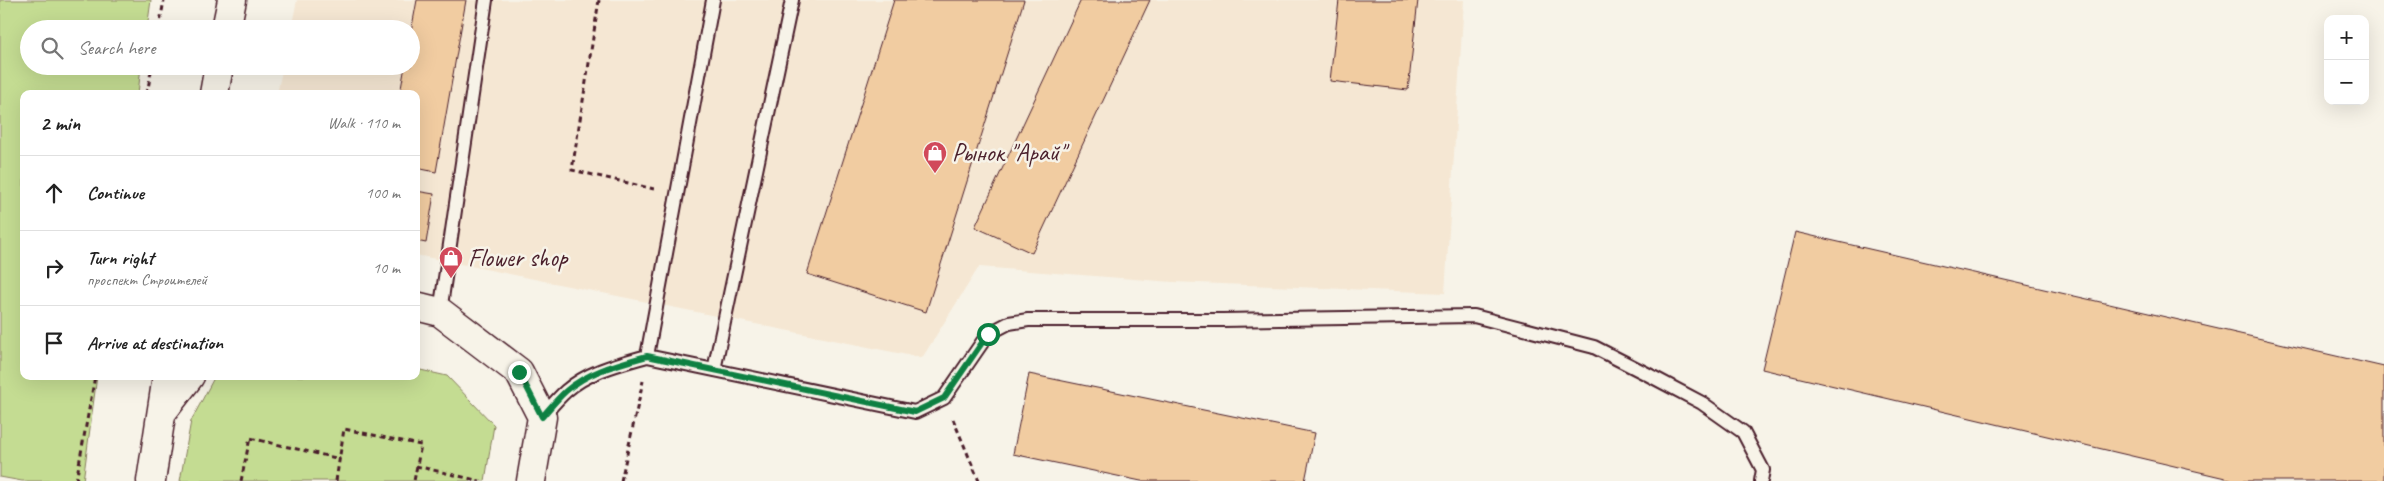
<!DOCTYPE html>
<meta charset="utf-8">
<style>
body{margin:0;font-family:Caveat,sans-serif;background:#f2f2f2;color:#222}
.controls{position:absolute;right:15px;top:15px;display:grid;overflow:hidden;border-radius:10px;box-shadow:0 5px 20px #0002}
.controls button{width:45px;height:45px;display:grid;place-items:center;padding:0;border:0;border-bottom:1px solid #e0e0e0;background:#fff;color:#222;font:25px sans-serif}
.stop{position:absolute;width:15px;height:15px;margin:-11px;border:4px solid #0b8043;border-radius:50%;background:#fff}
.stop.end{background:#0b8043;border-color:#fff;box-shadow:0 1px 5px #0008}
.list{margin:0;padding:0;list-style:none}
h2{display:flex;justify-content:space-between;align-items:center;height:65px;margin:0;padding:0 20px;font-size:21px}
h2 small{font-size:16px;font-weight:400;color:#767676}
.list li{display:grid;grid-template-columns:32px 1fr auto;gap:15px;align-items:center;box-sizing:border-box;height:75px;padding:0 20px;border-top:1px solid #e0e0e0}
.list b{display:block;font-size:19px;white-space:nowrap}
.list p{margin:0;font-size:16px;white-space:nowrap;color:#767676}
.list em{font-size:16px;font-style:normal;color:#767676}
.icon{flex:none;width:28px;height:28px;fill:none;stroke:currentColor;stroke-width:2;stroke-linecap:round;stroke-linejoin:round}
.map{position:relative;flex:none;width:2384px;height:481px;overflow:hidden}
.search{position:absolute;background:#fff;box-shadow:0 5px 20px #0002;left:20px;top:20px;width:400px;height:55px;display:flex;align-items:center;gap:12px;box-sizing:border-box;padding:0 18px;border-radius:28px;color:#767676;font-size:19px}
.panel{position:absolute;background:#fff;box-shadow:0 5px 20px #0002;left:20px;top:90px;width:400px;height:290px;border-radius:10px}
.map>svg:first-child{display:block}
</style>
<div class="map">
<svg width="2384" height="481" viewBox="0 0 2384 481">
<rect width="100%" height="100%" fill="#f7f3e8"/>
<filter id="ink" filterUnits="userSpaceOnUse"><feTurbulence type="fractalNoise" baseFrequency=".02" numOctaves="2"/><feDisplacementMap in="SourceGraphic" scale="10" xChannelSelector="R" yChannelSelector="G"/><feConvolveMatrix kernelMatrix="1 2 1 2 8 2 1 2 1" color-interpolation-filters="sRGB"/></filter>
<g filter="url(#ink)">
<path fill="#f5e7d3" d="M297,0h1167l-19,293 -272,-11 -194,-15 -57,91 -506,-103v-161h-139l6,-28h128v-37h-120z"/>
<path fill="#c4dc92" stroke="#877e5e" d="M0,0h151l-4,29h-118v37h112l-3,28h-114v282h73l-14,105h-61l-22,-4z
M416,369l31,7 47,49 -9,56h-305l11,-60 24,-45h201z"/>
<path fill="#f1cca1" stroke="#4a1f2b" d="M417,0h49l-30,172 -20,-4v-74h-16l5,-28h6v-34z
M894,0h130l-98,312 -119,-38z
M1081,0h69l-118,253 -57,-26z
M1339,0h79l-10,90 -78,-9z
M416,191l18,3 -8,49 -10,-2z
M1795,232l589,135v114h-146l-476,-112z
M1029,374l286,59 -10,48h-164l-128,-27z"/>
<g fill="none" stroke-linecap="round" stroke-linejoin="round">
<g stroke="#4a1f2b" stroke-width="16">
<path id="lane" d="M440,312l46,-312
M647,356l66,-356
M714,370l78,-370
M542,417c8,-9 15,-18 24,-26 23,-20 53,-27 81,-35l268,56 29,-14 44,-64 21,-11 19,-3h195l251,-4 120,31 53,27 55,29 41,29 20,38 -2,11"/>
</g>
<g stroke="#4a1f2b" stroke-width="31">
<path id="secondary" d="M226,29l6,-29
M214,94l5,-28
M416,306l24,6 79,60 23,45 -11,64
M163,411l27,-35
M151,481l16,-105"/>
</g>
<path stroke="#4a1f2b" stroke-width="3" stroke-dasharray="5 4" stroke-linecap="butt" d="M599,0l-27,170 82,19
M159,29l5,-29
M147,94l5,-28
M953,419l26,62
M416,466l64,15
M76,481l19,-105
M241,481l9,-43 90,21
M336,481l8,-52 77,16 -7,36
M621,481l22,-100"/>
<use href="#lane" stroke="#f7f3e8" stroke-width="12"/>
<use href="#secondary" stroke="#f7f3e8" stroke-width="28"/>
</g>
</g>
<g fill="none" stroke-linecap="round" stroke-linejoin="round" filter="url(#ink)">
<path stroke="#0b8043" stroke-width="6" d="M519,372l23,45c8,-9 15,-18 24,-26 23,-20 53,-27 81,-35l268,56 29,-14 44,-64"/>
</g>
<defs>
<g id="shop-pin" transform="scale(1.25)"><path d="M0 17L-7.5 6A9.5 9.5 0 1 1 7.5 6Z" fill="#d1495b" stroke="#f7f3e8"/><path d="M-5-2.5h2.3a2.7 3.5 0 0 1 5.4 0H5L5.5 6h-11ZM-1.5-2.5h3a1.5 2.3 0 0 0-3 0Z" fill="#fff"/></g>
</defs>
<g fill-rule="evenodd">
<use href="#shop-pin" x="935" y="153"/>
<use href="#shop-pin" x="451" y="258"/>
</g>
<g text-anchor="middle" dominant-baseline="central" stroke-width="5" stroke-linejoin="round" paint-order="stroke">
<g font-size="25" fill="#4a1f2b" stroke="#f7f3e8" text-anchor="start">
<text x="952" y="153">Рынок "Арай"</text>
<text x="468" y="258">Flower shop</text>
</g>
</g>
</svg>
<div class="controls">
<button>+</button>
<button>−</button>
</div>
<div class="stop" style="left:988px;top:334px"></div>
<div class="stop end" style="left:519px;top:372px"></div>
<div class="search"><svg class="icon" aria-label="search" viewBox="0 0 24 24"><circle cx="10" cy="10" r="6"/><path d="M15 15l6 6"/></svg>Search here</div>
<section class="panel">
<h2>2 min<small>Walk · 110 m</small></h2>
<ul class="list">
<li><svg class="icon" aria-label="ahead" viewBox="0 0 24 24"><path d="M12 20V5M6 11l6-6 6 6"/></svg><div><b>Continue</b></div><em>100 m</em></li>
<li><svg class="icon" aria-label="right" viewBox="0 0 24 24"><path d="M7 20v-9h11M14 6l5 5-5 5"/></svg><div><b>Turn right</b><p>проспект Строителей</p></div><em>10 m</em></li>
<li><svg class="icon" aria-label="arrive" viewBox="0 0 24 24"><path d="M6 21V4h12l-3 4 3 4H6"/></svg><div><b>Arrive at destination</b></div></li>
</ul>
</section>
</div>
